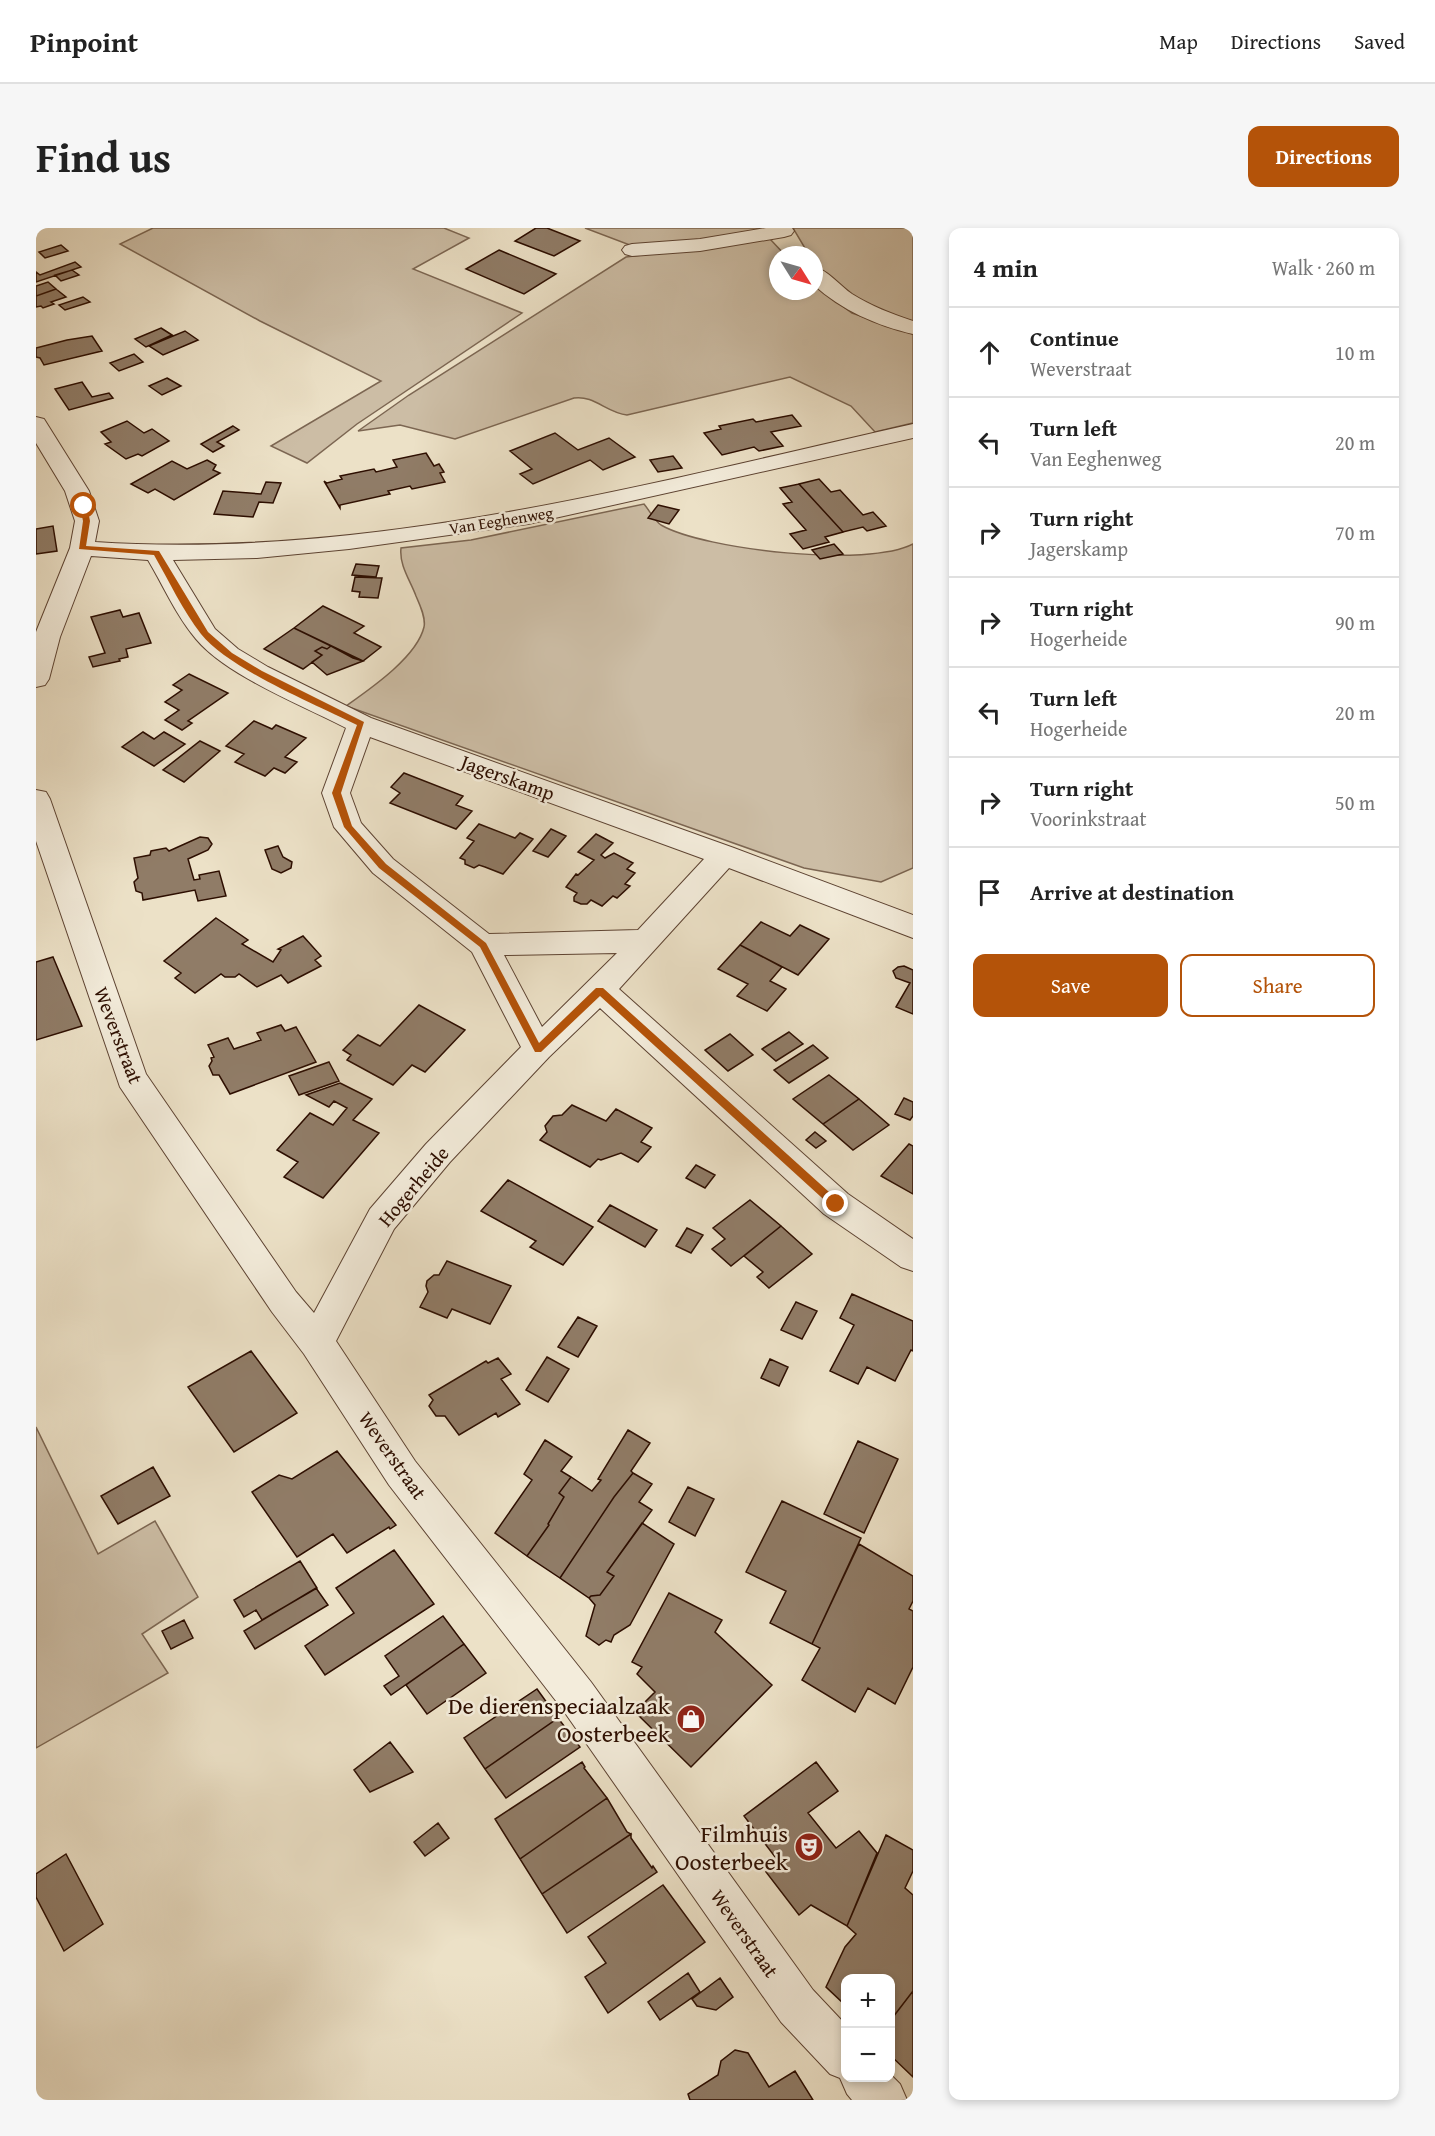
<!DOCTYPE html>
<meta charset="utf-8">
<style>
body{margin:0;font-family:"Gentium Book Plus",serif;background:#f6f6f6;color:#222}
.controls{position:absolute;right:18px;bottom:18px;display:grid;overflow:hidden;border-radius:12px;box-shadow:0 3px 9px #0003}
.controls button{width:54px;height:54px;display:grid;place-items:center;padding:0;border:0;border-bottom:2px solid #e0e0e0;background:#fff;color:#222;font:30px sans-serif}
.compass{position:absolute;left:733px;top:18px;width:54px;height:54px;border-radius:50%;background:#fff;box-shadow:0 3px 9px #0003;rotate:127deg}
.stop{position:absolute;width:18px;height:18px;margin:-14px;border:4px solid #b45309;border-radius:50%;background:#fff}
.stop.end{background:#b45309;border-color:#fff;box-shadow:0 2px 6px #0008}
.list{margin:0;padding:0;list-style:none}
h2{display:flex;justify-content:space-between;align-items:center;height:78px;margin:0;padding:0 24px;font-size:26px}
h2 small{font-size:20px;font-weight:400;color:#767676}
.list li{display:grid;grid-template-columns:39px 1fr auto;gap:18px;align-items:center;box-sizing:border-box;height:90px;padding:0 24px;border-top:2px solid #e0e0e0}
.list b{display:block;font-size:22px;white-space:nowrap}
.list p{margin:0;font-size:20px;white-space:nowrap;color:#767676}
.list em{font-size:20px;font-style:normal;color:#767676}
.actions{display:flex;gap:12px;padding:18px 24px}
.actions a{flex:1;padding:14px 0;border:2px solid #b45309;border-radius:12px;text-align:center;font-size:21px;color:#b45309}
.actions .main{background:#b45309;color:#fff}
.icon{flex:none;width:33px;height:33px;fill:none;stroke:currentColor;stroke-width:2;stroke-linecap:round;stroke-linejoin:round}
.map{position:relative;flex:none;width:877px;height:1872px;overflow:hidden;border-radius:12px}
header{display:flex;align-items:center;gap:36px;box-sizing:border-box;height:84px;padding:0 30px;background:#fff;border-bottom:2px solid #e0e0e0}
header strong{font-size:28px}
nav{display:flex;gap:33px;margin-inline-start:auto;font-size:21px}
.intro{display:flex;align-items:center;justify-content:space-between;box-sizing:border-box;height:144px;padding:0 36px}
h1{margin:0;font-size:42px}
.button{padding:15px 27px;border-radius:12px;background:#b45309;color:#fff;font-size:21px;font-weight:700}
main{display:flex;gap:36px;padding:0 36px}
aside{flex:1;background:#fff;border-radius:12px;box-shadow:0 3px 9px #0003}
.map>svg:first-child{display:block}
</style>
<header>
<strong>Pinpoint</strong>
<nav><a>Map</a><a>Directions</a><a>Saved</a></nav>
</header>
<div class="intro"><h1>Find us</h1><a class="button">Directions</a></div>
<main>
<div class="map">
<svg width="877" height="1872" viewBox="0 0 877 1872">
<rect width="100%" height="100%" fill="#ece1c7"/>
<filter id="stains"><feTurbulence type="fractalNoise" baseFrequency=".00333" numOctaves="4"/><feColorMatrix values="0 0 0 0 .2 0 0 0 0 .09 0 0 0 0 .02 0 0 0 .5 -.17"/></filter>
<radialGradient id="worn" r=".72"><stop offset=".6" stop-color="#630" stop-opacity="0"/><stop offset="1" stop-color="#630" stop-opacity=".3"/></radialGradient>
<path fill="#ccbda5" stroke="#7c6652" stroke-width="1.5" d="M117,0h291l25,10 -56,31 109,44 -165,111 -50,39 -36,-17 110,-65 -121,-60 -140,-77z
M549,0h175l-18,7 -107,12z
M757,0h120v95c-41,-16 -69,-27 -99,-61v-7h-5z
M734,11l15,16h-7v36h36v-6l38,28 61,21v89l-38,9 -24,-26 -61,-29 -163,38c-20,-2 -33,-20 -53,-17l-119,41 -55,-14 -42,6 51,-36 217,-138z
M608,276c5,6 11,17 17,21 43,25 208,43 252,19v324l-32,14 -77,-14 -458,-162c24,-17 71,-49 78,-79 2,-9 -4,-22 -8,-31 -6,-16 -17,-31 -15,-48l70,-8z
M0,1199l62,127 57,-33 43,76 -56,37 26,39 -132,75z"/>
<path fill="#907c67" stroke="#2d0e00" stroke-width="1.5" d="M500,0h11l33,13 -26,15 -39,-15z
M25,17l7,6 -23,7 -6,-6z
M463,22l57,24 -32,20 -58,-25z
M39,34l6,5 -45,15v-10l4,3z
M36,42l7,5 -18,6 -6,-6z
M12,54l8,7 -20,7v-10z
M20,61l10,8 -15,5 3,2 -11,4 -2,-2 -5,1v-11z
M47,69l7,5 -25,8 -6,-5z
M125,100l11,7 -26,12 -11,-8z
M149,103l13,9 -35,15 -14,-9z
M56,108l10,15 -58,14 -4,-7 -4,-1v-9l31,-8z
M98,126l9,8 -24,9 -9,-8z
M131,150l14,8 -19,9 -13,-9z
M46,154l10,15 17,-4 4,5 -44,12 -14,-21z
M756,187l9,11 -30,6 12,14 -24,5 -5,-4 -32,8 -18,-22 17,-4 -2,-3 34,-7 3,3z
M91,193l17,12 8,-4 17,12 -27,15 -4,-2 -12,5 -21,-15 6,-2 -10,-10z
M197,198l6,4 -22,12 7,4 -11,6 -12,-8z
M519,205l23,17 31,-12 26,19 -32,13 -13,-10 -57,24 -13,-10 12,-5 -22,-18z
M390,225l8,13 5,-2 5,8 -4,1 5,9 -33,7 -2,-3 -22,5 2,3 -50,11v3l-16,-27 3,2 15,-4 -2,-3 34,-7 2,3 21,-5 -4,-7z
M637,228l9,12 -24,4 -8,-12z
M171,232l9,5 -3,5 7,3 -46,27 -19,-11 -7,4 -17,-9 41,-23 15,8z
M783,251l12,13 9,-2 23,25 10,-3 13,14 -19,5 -4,-4 -20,5 -44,-48z
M230,254l15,1 -8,20 -14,-1 -6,15 -39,-3 9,-23 38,3z
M763,256l44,48 -18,5 4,5 -26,7 -13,-15 16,-4 -23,-26 9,-2 -12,-14z
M622,277l21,5 -10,14 -21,-6z
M17,298l4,25 -21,3v-25z
M798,316l9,10 -23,5 -8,-9z
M320,336l23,2 -3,11 -24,-2z
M319,349l27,1 -4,20 -19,-1 1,-5 -8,-1z
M287,378l41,20 -10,7 27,14 -18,14 -69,-33z
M84,382l3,7 16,-4 12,30 -25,6 2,8 -9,2 1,2 -27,6 -4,-10 16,-4 -14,-36z
M258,400l37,18 -4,3 -5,-2 -7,4 7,4 -19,14 -39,-20z
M295,418l22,12 10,3 -36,14 -15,-13 10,-7 -7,-4 7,-4 5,2z
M153,446l39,19 -40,28 4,2 -10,7 -17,-10 14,-10 -14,-8 17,-12 -9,-5z
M218,493l18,8 4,-4 30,13 -21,19 12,5 -12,11 -11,-5 -9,8 -30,-14 9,-8 -18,-8z
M107,504l11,7 10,-7 21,12 -31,22 -32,-19z
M164,513l20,10 -36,31 -21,-12z
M368,545l59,23 -7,9 16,6 -16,18 -66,-26 10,-10 -9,-6z
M443,596l36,14 5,-5 13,6 -30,35 -18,-7 -6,-2 -5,3 -9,-4v-4l-5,-2 14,-17 -7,-3z
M515,601l15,7 -18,21 -15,-6z
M560,606l17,9 -12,12 4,3 9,-5 19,10 -6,6 8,4 -10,11 5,2 -13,12 -4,-2 -11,10 -11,-6 -4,4h-6l-7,-3v-4l3,-4 -11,-6 10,-13 2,1 16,-15 -16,-8z
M164,609l8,1 4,6 -4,6 -20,9 6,21 6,-1 -1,-4 20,-4 7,25 -28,5 -3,-11 -52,10 -1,-7 -6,-2 -2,-9 4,-4 -4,-20 16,-3 1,-4 15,-3 3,3z
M242,618l5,11 9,5 -1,6 -10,5 -9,-4 -7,-19z
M180,690l32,22 -6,4 31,18 8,-12 -3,-1 25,-13 18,20 -6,4 6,6 -33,17 -7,-8 -24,12 -18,-13 -4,3h-10l-4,-3 -26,19 -20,-15 6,-5 -17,-12z
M725,694l29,14 10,-11 29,14 -31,36 -58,-30z
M704,717l42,22 -12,14 16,8 -19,22 -30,-15 11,-12 -30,-15z
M17,729l29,69 -46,14v-78z
M868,738l9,4v44l-17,-7 14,-24 -14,-5 -3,-7 5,-4z
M383,777l46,25 -40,42 -13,-7 -19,20 -46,-25 4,-5 -8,-5 15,-15 22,11z
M245,797l4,6 11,-4 20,35 -86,32 -11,-19h-6l-4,-9 3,-5 -1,-3 3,-1 -6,-12 20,-7 6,11 27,-9 -4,-7z
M753,804l14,12 -27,17 -14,-12z
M694,806l23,21 -25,16 -23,-21z
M777,817l15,13 -39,25 -15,-13z
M293,834l10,19 -40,14 -10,-19z
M793,847l30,24 -36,25 -30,-25z
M304,855l32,16 -19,21 26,13 -56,65 -39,-21 14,-15 -21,-12 33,-37 23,12 14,-17 -13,-7 -5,6 -23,-12z
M868,870l9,4v14l-3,4 -15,-6z
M823,871l30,26 -36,25 -30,-26z
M536,877l34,16 10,-12 36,19 -11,14 10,5 -13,15 -17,-9 -20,7 -3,-1 -8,8 -50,-27 7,-8 -2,-6 8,-10 9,-1z
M779,904l11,9 -10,7 -10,-8z
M873,916l4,2v48l-32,-18z
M660,937l19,10 -10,13 -19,-10z
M472,952l85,47 -30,38 -33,-18 6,-6 -55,-30z
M714,972l31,26 -50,40 -19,-17 13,-10 -12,-11z
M574,977l47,25 -12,17 -47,-26z
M745,998l31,28 -43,34 -12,-11 6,-5 -19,-16z
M651,1000l16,7 -12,18 -15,-7z
M411,1033l64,25 -21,38 -38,-15 -5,9 -27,-11 8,-15 -2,-6 1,-5 7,-6h5z
M816,1066l61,27v30l-2,-1 -16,31 -28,-14 -9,17 -28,-13 24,-46 -14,-7z
M760,1074l21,9 -15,28 -21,-9z
M542,1089l19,9 -19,31 -20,-10z
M215,1123l46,62 -63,39 -46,-65z
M511,1129l22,12 -21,33 -22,-12z
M462,1130l13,16 -10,5 19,25 -22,13 -2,-4 -37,22 -14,-19h-9l-7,-10 4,-6 -4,-5 57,-34 2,2z
M734,1131l18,8 -9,19 -18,-8z
M592,1202l22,13 -19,28 2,2 -19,24 -54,81 -33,-22 22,-31 -1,-1 16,-27 -5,-4 12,-16 21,14 9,-11 -3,-1z
M509,1212l27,17 -11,14 10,6 -12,16 5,4 -16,27 1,1 -22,31 -32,-23 37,-53 -8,-6z
M822,1213l40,18 -34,74 -40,-19z
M301,1223l59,74 -6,4 -1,-2 -42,26 -14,-19 -36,23 -45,-65 27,-17 13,4z
M117,1239l17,29 -52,28 -17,-28z
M597,1245l19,11 -13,18 13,8 -45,62 7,4 -14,19 -9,1 -2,2 -29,-20 54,-81z
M652,1259l26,12 -19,37 -26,-14z
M746,1273l79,37 -49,106 -42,-21 16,-32 -40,-19z
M606,1295l32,21 -44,81 -16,10 -3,7 -5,-2 -7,5 -13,-9 9,-31 -6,-7 2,-2 9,-1 14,-19 -7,-4z
M823,1316l54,32v25l-4,8 4,2v56l-18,37 -27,-16 -13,24 -53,-32 18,-32 -8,-4z
M358,1322l40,54 -109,71 -20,-29 49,-33 -18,-25z
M264,1333l17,27 -55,32 -6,-10 -12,7 -10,-17z
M280,1360l12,17 -73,44 -11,-18z
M633,1365l53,27 -7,12 57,53 -81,82 -56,-55 20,-20 -18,-18 5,-7 -10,-5z
M407,1388l21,28 -73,51 -7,-9 15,-10 -14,-20z
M148,1392l9,18 -22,11 -9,-18z
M428,1416l22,29 -59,41 -21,-29z
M501,1461l21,29 -73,51 -21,-31z
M522,1490l22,29 -74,51 -21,-29z
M354,1514l23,30 -43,20 -16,-22z
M546,1534l3,5 -1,1 23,30 -87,61 -25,-40z
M780,1534l22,29 -30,22 28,35 23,-17 18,22 -30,73 -36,-21 -12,10 -33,-43 13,-10 -35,-46z
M571,1570l20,34 4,2 -89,60 -22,-35z
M402,1595l11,15 -24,18 -11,-14z
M595,1606v4l21,30 1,-2 4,6 -90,61 -25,-39z
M850,1607l27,15v21l-8,17 8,7v96l-23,30v-43h-44v33l-4,-4 3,-2 -19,-18 19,-40 11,-13 -9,-8z
M30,1626l37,70 -39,27 -28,-54v-23z
M627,1657l42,57 -97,71 -23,-36 21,-14 -18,-26z
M652,1745l12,19 -40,28 -12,-18z
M684,1750l13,19 -17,13 -19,-4 -5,-7z
M877,1763v86l-23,-22v-34z
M699,1822l13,3 21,34 26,-16 18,29h-123l-2,-6 30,-19 3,-14z"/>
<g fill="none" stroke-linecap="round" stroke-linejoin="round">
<g stroke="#5d4332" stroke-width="2">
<path id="street" d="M730,0h26l2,3 -3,4 -7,2 -84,14 -68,5 -7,-2 -3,-4 3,-4 7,-2 68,-5z
M778,39c14,3 26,19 38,27 19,12 40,20 61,27v13c-35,-8 -72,-24 -99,-49z
M0,189l8,2 45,72 10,30 -4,21c277,18 550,-58 818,-118v14l-385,86 -179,25 -92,9 -84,2 42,69 23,20 30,18 103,51 363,130 179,67v23l-184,-70 -110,121 229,205 65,45v32l-12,-4 -77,-53 -224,-206 -51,49 -99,105 -56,67 -58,112 79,120 176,221 222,308 33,35v53h44v-4l10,10 7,16h-55l-5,-6 -7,-16 -10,-4 -49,-52 -218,-312 -174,-225 -85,-131 -32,-42 -152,-225 -84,-246v-51l10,2 4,7 96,275 150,218 18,21 56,-104 56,-65 95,-97 -49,-95 -99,-79 -39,-46 -12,-34 24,-65c-44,-23 -119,-52 -150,-89 -19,-22 -33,-54 -48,-79l-57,-4 -31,81 -11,42 -4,6 -9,2v-55l34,-84 5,-27 -10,-30 -29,-48zM334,509l334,122 -66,71 -149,4 -96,-75 -32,-36 -11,-30zM581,725l-75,74 -38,-72z"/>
</g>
<use href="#street" fill="#f3ecdb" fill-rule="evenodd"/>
</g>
<path fill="#b45309" d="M48,276l3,2 3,15 -4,25 73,5 49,81 24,21 30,18 102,51 -23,71 11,33 34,38 100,79 53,100 57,-55h7l236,213v6h-7l-232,-211 -59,56h-6l-55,-105 -101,-79 -35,-41 -12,-34 25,-68c-42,-21 -128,-56 -156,-91 -18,-23 -32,-53 -47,-79l-75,-6 4,-28 -3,-15z"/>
<defs>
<g id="shop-disc" transform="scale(1.5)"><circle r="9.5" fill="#8f2418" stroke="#f3ecdb"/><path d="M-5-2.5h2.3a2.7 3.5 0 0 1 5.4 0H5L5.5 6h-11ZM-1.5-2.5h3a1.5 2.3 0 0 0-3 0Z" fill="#fff"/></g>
<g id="theatre-disc" transform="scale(1.5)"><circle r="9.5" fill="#8f2418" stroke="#f3ecdb"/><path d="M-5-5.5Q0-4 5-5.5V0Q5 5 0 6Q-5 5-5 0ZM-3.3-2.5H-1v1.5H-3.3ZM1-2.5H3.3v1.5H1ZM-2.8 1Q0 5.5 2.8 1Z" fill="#fff"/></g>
</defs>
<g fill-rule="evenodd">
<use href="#shop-disc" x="655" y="1491"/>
<use href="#theatre-disc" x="773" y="1619"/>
</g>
<g text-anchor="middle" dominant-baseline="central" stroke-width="5" stroke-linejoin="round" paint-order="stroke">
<g font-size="16" fill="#2d0e00" stroke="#f3ecdb">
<text transform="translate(465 292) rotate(-9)">Van Eeghenweg</text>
</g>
<g font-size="20" fill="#2d0e00" stroke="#f3ecdb">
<text transform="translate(472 549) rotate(20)">Jagerskamp</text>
<text transform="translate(83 807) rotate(69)">Weverstraat</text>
<text transform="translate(377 958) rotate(-50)">Hogerheide</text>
<text transform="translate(357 1227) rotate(55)">Weverstraat</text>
<text transform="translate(709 1705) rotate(55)">Weverstraat</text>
</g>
<g font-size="24" fill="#2d0e00" stroke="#f3ecdb" text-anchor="end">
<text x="634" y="1477">De dierenspeciaalzaak<tspan x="634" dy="28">Oosterbeek</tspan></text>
<text x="752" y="1605">Filmhuis<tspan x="752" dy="28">Oosterbeek</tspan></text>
</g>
</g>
<rect width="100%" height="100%" filter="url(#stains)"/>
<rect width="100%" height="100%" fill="url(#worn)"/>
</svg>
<div class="controls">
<button>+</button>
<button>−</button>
</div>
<svg class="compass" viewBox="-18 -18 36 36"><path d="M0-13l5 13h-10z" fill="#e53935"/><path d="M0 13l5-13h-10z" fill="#767676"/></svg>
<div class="stop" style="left:48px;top:278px"></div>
<div class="stop end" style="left:800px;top:976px"></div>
</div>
<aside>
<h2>4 min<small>Walk · 260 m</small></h2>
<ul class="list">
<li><svg class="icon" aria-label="ahead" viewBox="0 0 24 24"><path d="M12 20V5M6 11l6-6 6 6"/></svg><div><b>Continue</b><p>Weverstraat</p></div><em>10 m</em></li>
<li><svg class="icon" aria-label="left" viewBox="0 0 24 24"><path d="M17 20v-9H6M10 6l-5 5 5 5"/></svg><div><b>Turn left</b><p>Van Eeghenweg</p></div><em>20 m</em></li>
<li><svg class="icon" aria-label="right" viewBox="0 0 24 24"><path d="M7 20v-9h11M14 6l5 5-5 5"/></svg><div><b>Turn right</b><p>Jagerskamp</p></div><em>70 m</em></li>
<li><svg class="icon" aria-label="right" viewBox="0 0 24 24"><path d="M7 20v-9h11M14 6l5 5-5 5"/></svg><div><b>Turn right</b><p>Hogerheide</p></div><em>90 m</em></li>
<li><svg class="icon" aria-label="left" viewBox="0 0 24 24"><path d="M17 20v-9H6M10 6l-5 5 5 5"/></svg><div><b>Turn left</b><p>Hogerheide</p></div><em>20 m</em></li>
<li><svg class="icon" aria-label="right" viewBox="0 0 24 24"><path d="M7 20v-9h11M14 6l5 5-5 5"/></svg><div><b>Turn right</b><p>Voorinkstraat</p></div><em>50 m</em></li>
<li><svg class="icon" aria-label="arrive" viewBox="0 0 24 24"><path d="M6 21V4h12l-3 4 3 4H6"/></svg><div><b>Arrive at destination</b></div></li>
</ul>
<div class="actions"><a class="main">Save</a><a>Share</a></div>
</aside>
</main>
